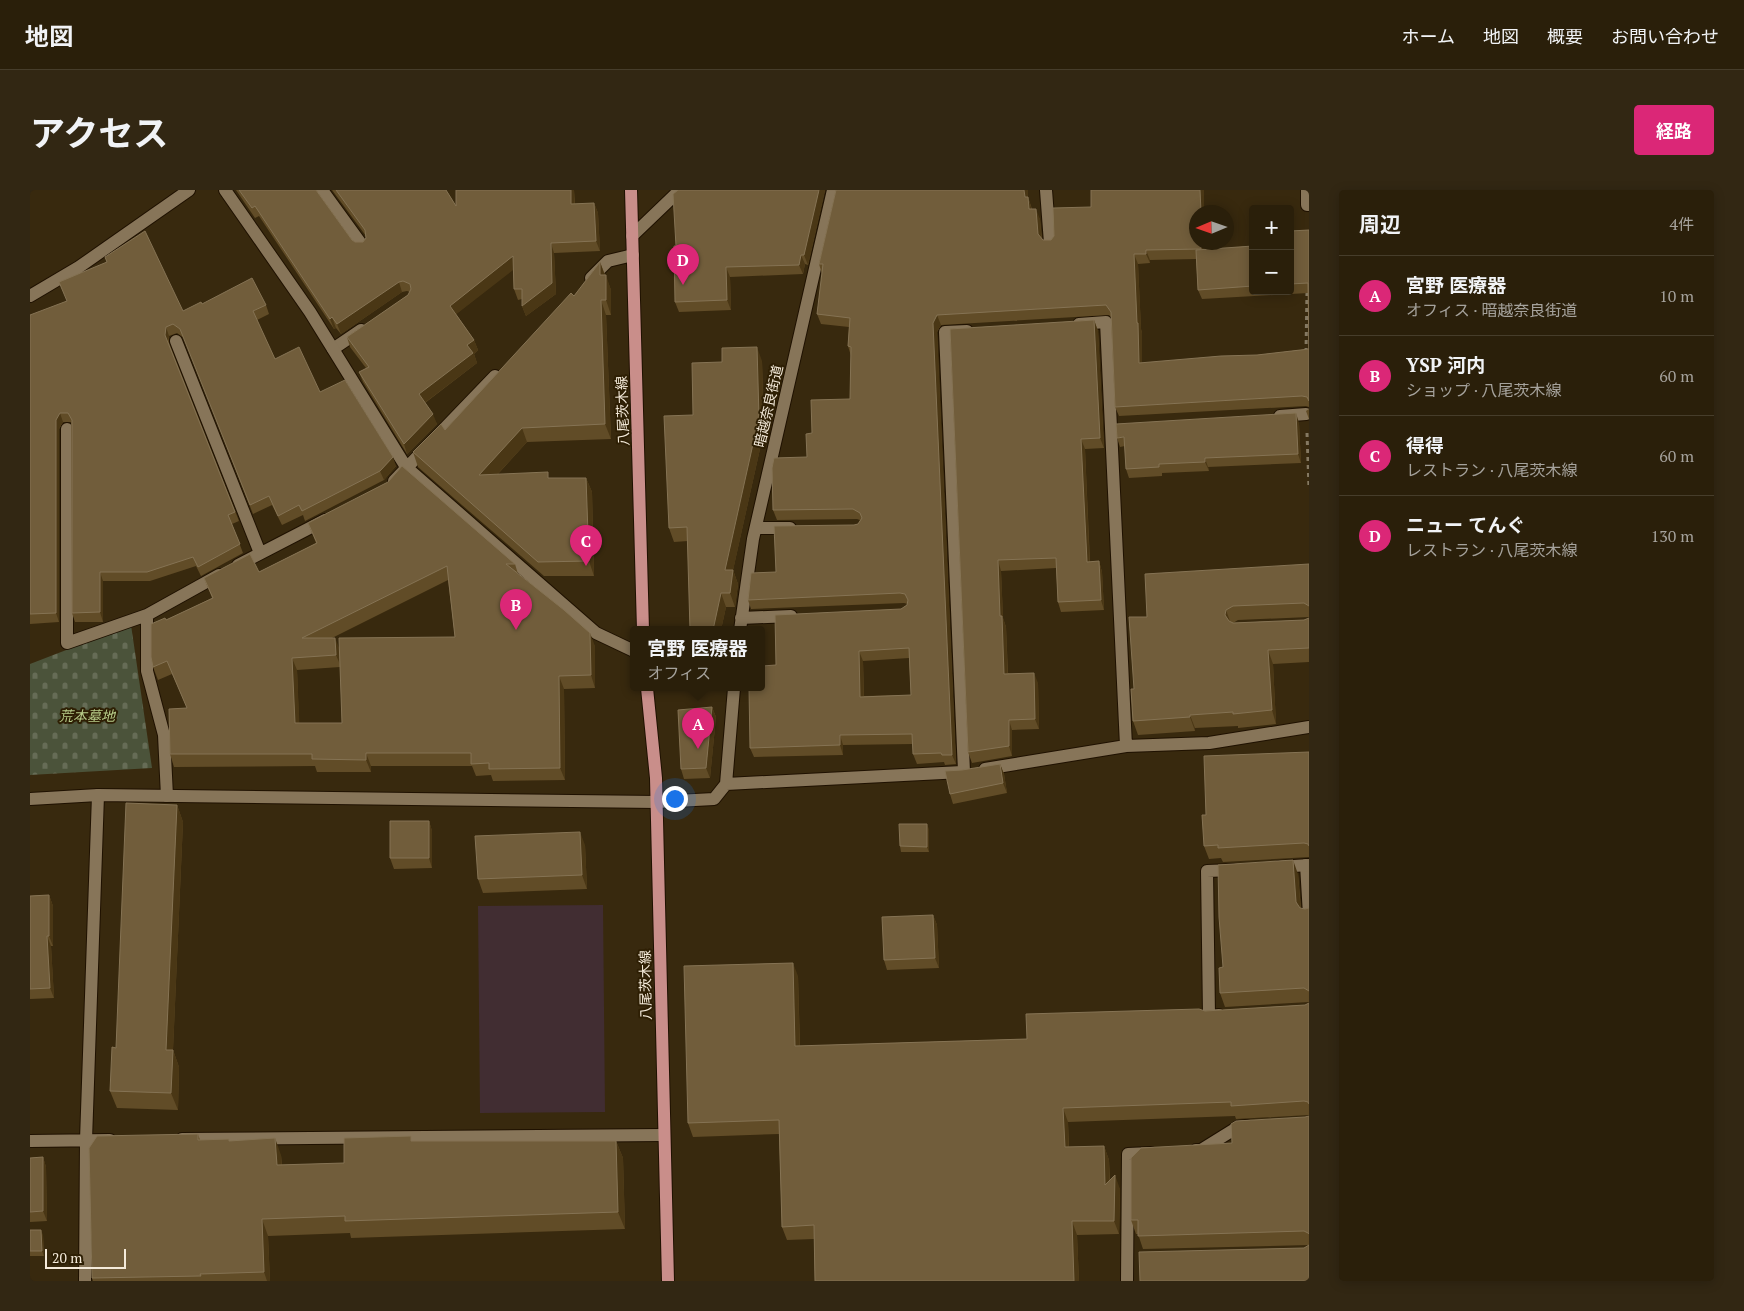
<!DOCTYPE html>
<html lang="ja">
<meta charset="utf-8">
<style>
body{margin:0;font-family:"PT Serif","Noto Sans JP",serif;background:#322713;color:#f1f3f6}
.controls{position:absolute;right:15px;top:15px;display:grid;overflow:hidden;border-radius:5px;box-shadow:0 2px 12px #0003}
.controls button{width:45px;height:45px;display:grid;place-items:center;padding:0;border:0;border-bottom:1px solid #463d2b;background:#2a1f0a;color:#f1f3f6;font:25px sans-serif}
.compass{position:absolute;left:1159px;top:15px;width:45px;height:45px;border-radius:50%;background:#2a1f0a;box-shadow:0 2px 12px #0003;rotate:268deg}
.scale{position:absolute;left:15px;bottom:12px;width:81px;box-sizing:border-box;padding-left:5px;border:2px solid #f4eada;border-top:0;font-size:14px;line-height:18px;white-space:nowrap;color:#f4eada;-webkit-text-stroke:4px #2e1f04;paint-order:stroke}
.you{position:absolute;left:644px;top:608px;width:18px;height:18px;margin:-12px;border:4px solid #fff;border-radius:50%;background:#1a73e8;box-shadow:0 0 0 8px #1a73e833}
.badge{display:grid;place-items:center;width:32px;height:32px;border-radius:50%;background:#db2777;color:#fff;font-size:16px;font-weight:700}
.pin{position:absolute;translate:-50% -41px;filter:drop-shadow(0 1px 2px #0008)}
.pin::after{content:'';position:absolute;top:26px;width:18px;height:15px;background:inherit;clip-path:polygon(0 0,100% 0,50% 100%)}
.popup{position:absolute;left:600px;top:436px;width:135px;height:65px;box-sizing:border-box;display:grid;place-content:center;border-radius:5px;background:#2a1f0a;filter:drop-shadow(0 1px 4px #0005);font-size:16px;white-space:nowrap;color:#a5a29c}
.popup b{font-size:19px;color:#f1f3f6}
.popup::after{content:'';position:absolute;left:50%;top:100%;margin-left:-10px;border:10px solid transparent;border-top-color:#2a1f0a}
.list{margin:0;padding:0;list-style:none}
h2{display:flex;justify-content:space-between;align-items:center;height:65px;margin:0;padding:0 20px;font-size:21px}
h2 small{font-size:16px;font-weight:400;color:#a5a29c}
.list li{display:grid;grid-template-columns:32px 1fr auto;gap:15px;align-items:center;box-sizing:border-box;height:80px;padding:0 20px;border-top:1px solid #463d2b}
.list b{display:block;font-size:19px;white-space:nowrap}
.list p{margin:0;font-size:16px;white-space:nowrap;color:#a5a29c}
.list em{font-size:16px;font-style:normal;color:#a5a29c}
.map{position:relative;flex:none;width:1279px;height:1091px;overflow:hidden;border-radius:5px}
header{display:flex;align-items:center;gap:30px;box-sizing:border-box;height:70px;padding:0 25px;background:#2a1f0a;border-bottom:1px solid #463d2b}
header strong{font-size:24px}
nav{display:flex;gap:28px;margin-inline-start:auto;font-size:18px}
.intro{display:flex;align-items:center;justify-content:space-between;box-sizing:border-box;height:120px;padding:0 30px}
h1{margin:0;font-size:35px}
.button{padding:12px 22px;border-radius:5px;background:#db2777;color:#fff;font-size:18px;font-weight:700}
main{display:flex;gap:30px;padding:0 30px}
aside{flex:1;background:#2a1f0a;border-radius:5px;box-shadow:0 2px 12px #0003}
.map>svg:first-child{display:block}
</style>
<header>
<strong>地図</strong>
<nav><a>ホーム</a><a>地図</a><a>概要</a><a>お問い合わせ</a></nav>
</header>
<div class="intro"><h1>アクセス</h1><a class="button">経路</a></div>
<main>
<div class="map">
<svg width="1279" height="1091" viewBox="0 0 1279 1091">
<defs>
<pattern id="cemetery-stones" width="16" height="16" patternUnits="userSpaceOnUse" patternTransform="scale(1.25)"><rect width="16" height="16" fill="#4b533a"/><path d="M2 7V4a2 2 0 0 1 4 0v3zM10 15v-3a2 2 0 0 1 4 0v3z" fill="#666c56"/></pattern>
</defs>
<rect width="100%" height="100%" fill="#38290e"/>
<path fill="#412d32" d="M573,715l2,207 -125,1 -2,-207z"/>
<path fill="url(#cemetery-stones)" d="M101,435l21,143 -122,7v-111z"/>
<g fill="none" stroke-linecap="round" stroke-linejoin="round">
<g stroke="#1f1100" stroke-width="14">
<path id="service" d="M292,0l40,55
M1016,0l4,53
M602,46l48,-46
M303,159l28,-19
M726,338h34
M1276,675l3,50"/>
</g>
<g stroke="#1f1100" stroke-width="14">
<path id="minor" d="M195,0l85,122 96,155 190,166 38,18
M1277,0v15h2
M561,88l17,-17 25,-6
M0,106l49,-29 110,-77
M1049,134l27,-2 20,424
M146,151l84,212
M1250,226l26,-2
M37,239v214l80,-28
M364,291l101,-105
M208,375l87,-45
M711,428l50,-2
M710,440l13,-91 80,-349
M955,579l141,-23 83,-3 100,-16
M934,582l-19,-440 22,-1
M696,594l8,-96
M137,606l-3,-61 -17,-64v-56l72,-40
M627,612l57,-3 12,-15 236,-12
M1249,677l30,-2
M1189,825l-10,1 -2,-145 27,-1
M152,949l481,-4
M0,951l80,-1
M1166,960h5l37,-23 9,-1
M55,1091l1,-141 12,-345
M1097,1091l1,-127 23,-1"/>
</g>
<g stroke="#1f1100" stroke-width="14">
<path id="tertiary" d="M0,609l68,-4 559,7"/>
</g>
<g stroke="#1f1100" stroke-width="14">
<path id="primary" d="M601,0l12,440
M617,498l9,90 12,503"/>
</g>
<path stroke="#857962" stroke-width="3" stroke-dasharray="4 4" stroke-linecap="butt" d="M1276,162l1,-61
M1277,243l2,55"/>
<use href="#service" stroke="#877559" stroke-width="12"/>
<use href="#minor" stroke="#877559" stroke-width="12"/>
<use href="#tertiary" stroke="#877559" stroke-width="12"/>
<use href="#primary" stroke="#c98e8a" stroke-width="12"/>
</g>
<path fill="#614c27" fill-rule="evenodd" d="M206,0h80l36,50 3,2h8l3,-4v-2l-34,-46h114l10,16 118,-16 1,14 19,-1 4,10 2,38 -46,2 2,41 -30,22 -4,-10v-7l-4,1 -4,-11 -1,-20 -57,45 18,26 4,10 -4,4 3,9 -52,40 12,21 -30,30 -44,-72 -4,-10 7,-4 -16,-21 -3,-10 61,-42 2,-3 -3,-1 -5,1 -61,42 -5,-6 -2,1 -75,-113 -4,2z
M795,0l-17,75 -3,-1 -2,10 -73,3 1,33 -52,2 -4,-10 1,-56z
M806,0h192v7l4,12 8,10 2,20 1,1h8l40,-33v-17h113v22h-8v30h9v7l48,-3v45h37v-60l19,-1v177l-3,-1 -187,10 -4,-9 -4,-90 -2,-2 -168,10 -4,7 19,432 -11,1 -1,-3 -27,2 -4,-10v-10l-70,1v10l-89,2 -4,-9 26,-83 125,-56 6,-4 1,-1 -4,-1 -153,6 -3,-9 28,-28 78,-47 4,-1 2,-4 -3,-1 -80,1 -4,-10 34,-53 5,-24 38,-34 1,-43 -3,-10 1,-19 -28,-3 -4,-10 5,-40 -3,-10zM1166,69l2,31 4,9 106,-6 1,56 -52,6 -115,8v-30l-1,-4 -3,-65 12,-1v-3zM879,468l2,37 -47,1 -1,-35z
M570,72l11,28v25h-5l5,124 -84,3 -29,32 52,4h36l6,14 2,84h-50l-126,-109 -5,-15 32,-22 129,-134z
M172,114l64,1 3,9 -12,6 18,39 45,33 76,74 -12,14 -79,41 -2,-6 -21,10 -10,-20 -19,9 -69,-176 -7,-5 -8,3v7l70,178 -7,3 11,29 -42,23 -5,-10 -46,15h-47v41h-28l-3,-9 -1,-191h-8l-4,7v193l-29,2v-309l153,-4z
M1064,130l4,11 6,117 -19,1 5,113 9,-1 3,11 2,38 -43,2 -3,-10 -2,-34 -55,3 2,47 3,9 2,46 30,10 1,46 -27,1v26l-40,7 -4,-11 -18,-423z
M732,171l2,70 -31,139 5,14 -3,23h-9l-5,23h-31l-2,-89 -14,1 -5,-14 24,-113z
M1279,219v10l-3,-8z
M1269,233l2,40 -93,4 1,4 -47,2v3l-33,2 -3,-9 -1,-23 -5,1 -3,-9z
M278,333l207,41 3,10 77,72v42l-31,1 1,91 -72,1 -2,-6 -15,1 -4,-10h-101v6h-54l-2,-6 -141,1 -4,-13 17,-46 -15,-34 -14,6 -5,-13 13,-47 46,-22 -8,-20 55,-6 57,-29zM418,390l7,57 -116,12 -7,-11zM310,477l2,56h-43l-2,-53z
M1279,374v53l-71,3 -5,3 71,-3 5,-2v44l-36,2 3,60 -38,4v-2l-43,2v3l-57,4 -5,-14 1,-32 13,-72z
M682,517l4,10 -6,61 -26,1 -3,-10z
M1279,562v105l-86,5 -2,-4 -12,1 -5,-13 2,-31z
M970,574l4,10 3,19 -54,11 -3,-10z
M147,615l6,17 -10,228 6,17 -1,43 -61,-2 -7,-17z
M399,631l3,10v37l-38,1 -4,-11z
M899,639v23h-28l-1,-6z
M555,655l2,44 -104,4 -5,-14z
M1268,684l3,35h4l4,-1v94l-84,5 -5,-14 3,-26z
M19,705l4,11v40h-2l3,52 -24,1v-103z
M903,725l4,10 2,43 -52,2 -3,-10z
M768,786l2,70 227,-7 178,-28 100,-6 4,-2v112l-73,4 -1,-3 -167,6 1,25 35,-1 5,14 1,20 10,9 -1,45 -42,1 2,46h-264l-1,-42 -27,1 -5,-13 -3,-93 -86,3 -5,-14z
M1279,926v165l-5,-33 5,-3 -166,4 -5,-15h-2l-5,-14 101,-77z
M168,944l2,6 30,1 51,14 1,10 62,-2 68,-22h204l7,17 2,71 -274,9 -1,-5 -82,3 2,45h-177l-1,-3z
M13,967l3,10 1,54 -17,1v-64z
M0,1040l13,5 1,21h-14z"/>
<path fill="#4a3715" d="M541,0h3l1,24 -4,-10z
M789,0h6l-17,75 -4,-10z
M994,0h4v7l3,10 1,12 -7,-22z
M1170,0h4v22h-3z
M564,13l4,10 2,38 -4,-10z
M1006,19l4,10 2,25 -4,-10z
M1171,52h4v17l-4,-10z
M521,53l3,10 2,41 -30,22 -4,-10z
M1116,60l4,10v3l-4,-9z
M1104,64l4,10 3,65 1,4v40l-3,-10z
M771,65l4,9 -2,10 -4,-9z
M483,66l4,11 -63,49 -4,-10z
M570,72l5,14 -5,-1z
M696,77l4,10 1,33 -4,-10z
M576,85l5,15v25l-5,-15z
M369,92l3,10 -61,42 -4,-10z
M571,110l5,15 5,124 -6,-15z
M907,125l4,10 -4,7 19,432 -4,-9 -19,-432z
M302,127l4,11 -2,1 -4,-10z
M1064,130l4,11 6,117 -4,-10z
M136,137l3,9 -1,8 -3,-9z
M444,150l4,10 -4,4 3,9 -54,41 -4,-10 48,-49z
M727,157l5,14 2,70 -34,153 -5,-14z
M30,223l3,9 -4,7v193l-3,-9v-193z
M1266,223l3,10 2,40 -3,-9z
M403,224l4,10 -30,30 -3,-10z
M492,238l5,14 -43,47 -5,-14z
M1051,249l4,10 5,123 -3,-10z
M363,267l3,9 -12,14 -4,-9z
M1175,268l3,9 1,4 -4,-9z
M556,288l6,14 2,84 -5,-15z
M968,370l3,11 2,47 3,9 2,57 -4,-10 -4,-58z
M1069,371l3,11 2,38 -3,-10z
M703,380l5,14 -3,23 -5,-14z
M70,382l3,9v41l-3,-10z
M691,403l5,14 -5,23h-8z
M1196,420l5,14 -6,-9z
M560,443l5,13v42l-4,-13z
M305,448l5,12 1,17 -5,-12z
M1238,460l5,14 3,60 -4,-14z
M829,461l4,10 1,45 -4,-9z
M262,468l5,12 3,66 -5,-13z
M1004,483l4,10 1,46 -4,-10z
M529,486l5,13 1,91 -5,-12z
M682,517l4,10 -6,61 -4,-10z
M1160,525l5,13v3l-5,-14z
M979,530l3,10v26l-3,-10z
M810,545l3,10v10l-3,-10z
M336,563l5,13v6l-5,-12z
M970,574l4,10 3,19 -4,-10z
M147,615l6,17 -10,228 6,17 -1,43 -7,-17 -5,-43z
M399,631l3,10v37l-3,-10z
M897,634l2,5v23l-2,-5z
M550,642l5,13 2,44 -5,-14z
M1263,670l5,14 3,42 -5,-14z
M19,705l4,11v40l-4,-10z
M903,725l4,10 2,43 -4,-10z
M17,746l4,10 3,52 -4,-10z
M763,773l5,13 2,83 -5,-13z
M1033,918l5,14 1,38 -4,-13z
M245,948l6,17 2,27 -6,-17z
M586,951l7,17 2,71 -7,-17z
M1074,956l5,14 1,39 -5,-14z
M13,967l3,10 1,54 -4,-10z
M1085,985l5,14 -1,45 -5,-13z
M232,1029l6,17 2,45h-3l-3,-9z
M1042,1031l5,14 2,46h-5z
M11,1040l2,5 1,21 -2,-5z"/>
<path fill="#715d3b" stroke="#857354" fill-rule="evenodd" d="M209,0h77l36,50 3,2h8l3,-4 -1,-8 -29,-40h110l10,16v-16h115v14l23,-1 2,38 -45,2 1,40 -30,23v-17h-8l-1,-33 -63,50 24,34 -7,5 6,8 -54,41 14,20 -29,30 -45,-72 10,-5 -22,-30 61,-42 3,-6 -1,-5 -7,-3 -4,1 -62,42 -5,-7 -2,2 -75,-113 -3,2z
M648,0h141l-15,65h-3l-2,10 -73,2 1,33 -52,2 -1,-56h2l-3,-52z
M806,0h188l1,7h3l1,12h7l2,25 5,6h8l3,-4 -1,-28 38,-1v-17h109l1,22h-5v30h5v7l-55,1v4h-12l3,69h1l1,40 82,-7 36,-1 52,-6 -1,-66 -18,1v-53l19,-1v171l-2,-4 -5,-1 -187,11 -4,-95 -5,-7 -169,10 -4,8 19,432h-10l-1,-2 -28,1 -1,-20 -72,1v10l-90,3 -1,-60h13v-22l14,-1 -1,-50 126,-6 6,-4 1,-5 -3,-6 -5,-1 -152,7 3,-27 25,-1 -2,-46 80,-1 4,-1 4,-6 -2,-5 -7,-4 -80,1 -1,-42 2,-10 33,-1 -1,-23 6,-1 -1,-33 39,-1 1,-52 -3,-1 2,-28 -33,-4 6,-50h-4zM879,458l2,47 -51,2 -1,-46z
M115,41l38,80 18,-9 1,2 50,-26 14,27 -13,6 22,48 24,-12 21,45 25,-12 48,77 -13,14 -78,40 -3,-6 -21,11 -9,-20 -19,9 -70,-176 -7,-5 -7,3 -1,8 70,177 -7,3 12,29 -42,23 -5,-10 -46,15h-47v40l-28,1v-193l-4,-7h-8l-4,7v193l-26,1v-299l37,-14 -8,-19 48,-20 -2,-5z
M1223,56v40l-55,4 -2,-40z
M570,72v13h6v25h-5l4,124 -83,4 -43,47 69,-3v6h38l3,83 -51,1 -125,-110 28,-28 4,6 126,-137 3,3z
M1064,130l6,118 -19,1 6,123 12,-1 2,39 -43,2 -2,-44 -58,2 2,56h2l2,58 30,-1 1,46 -26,1v26l-41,6 -18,-423z
M727,157l2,70 -34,153h8l-3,23h-9l-8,37h-23l-3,-103 -18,1 -5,-112 29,-1 -1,-52 30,-1v-14z
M1266,223l2,41 -93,4v4l-46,2v3l-33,2 -2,-32 -7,1 -1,-14z
M372,276l113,98h-9l58,46 26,23 1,42 -32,1 1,92 -71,1v-6l-18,1v-11h-105v7l-54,-1v-5h-142l-1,-45 18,-1 -20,-47 -14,6 -2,-10v-33l14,-6 1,2 47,-22 -9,-20 46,-24 9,18 58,-29 -9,-20 80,-41zM417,376l8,71 -116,1 3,85h-47l-3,-65 44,-3 -1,-17h-33z
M1279,374v42l-5,-3 -71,3 -7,4 -1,5 4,6 4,2 71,-3 5,-2v30l-41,2 4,60 -39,4v-2l-43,3v2l-57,4 -2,-32h3l-5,-72h18l-2,-43z
M682,517l-6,61 -25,1 -3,-59z
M1279,562v94l-1,-2 -4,-1 -86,5v-3l-14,1 -2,-31h4l-2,-59z
M970,574l3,19 -53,11 -5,-23 17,-1z
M96,613l51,2 -11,245h7l-2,43 -61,-2 2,-44 4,1z
M360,631h39v37h-39z
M869,634h28v23l-27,-1z
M550,642l2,43 -104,4 -3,-43z
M1263,670l3,42 4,6 5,1 4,-1v83l-5,-3 -84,5 -1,-25 4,-1 -4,-50 -1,-52z
M19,705v41h-2l3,52 -20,1v-93z
M903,725l2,43 -51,2 -2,-43z
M763,773l2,83 232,-7 -1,-25 173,-5 6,2 100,-6 4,-2v101l-1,-2 -4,-1 -73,5v-4l-168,6 2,39 39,-1 1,39 10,-10 -1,46h-42l2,60h-259l-1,-56 -32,2 -3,-107 -91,3 -4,-157z
M1279,926v118l-1,-1 -4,-2 -166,5v-16h-7v-62l10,-10 91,-5 -1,-19 5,-3 69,-4z
M168,944v6l31,-1v2l46,-3 2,27 67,-2v-25l67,-2v5h205l2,71 -273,9v-5l-83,3 2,53 -64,2 1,2 -109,2 -3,-130 8,-12z
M13,967v54l-13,1v-54z
M0,1040h11l1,21h-12z
M1279,1055v36h-169l-1,-29 165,-4z"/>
<g text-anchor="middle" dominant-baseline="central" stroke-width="4" stroke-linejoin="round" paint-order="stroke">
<g font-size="14" fill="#f4eada" stroke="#2e1f04">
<text transform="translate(738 216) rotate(-77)">暗越奈良街道</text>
<text transform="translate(592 221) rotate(-92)">八尾茨木線</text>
<text transform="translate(615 795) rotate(-91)">八尾茨木線</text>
</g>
<g font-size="14" font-style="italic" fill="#b7cc89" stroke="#2e1f04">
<text x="57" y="525">荒本墓地</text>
</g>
</g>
</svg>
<div class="controls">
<button>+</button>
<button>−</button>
</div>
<svg class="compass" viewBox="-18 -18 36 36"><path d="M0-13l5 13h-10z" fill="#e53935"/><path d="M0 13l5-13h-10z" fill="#a5a29c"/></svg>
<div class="scale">20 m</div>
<div class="you"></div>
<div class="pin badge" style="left:668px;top:559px">A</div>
<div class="popup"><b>宮野 医療器</b>オフィス</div>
<div class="pin badge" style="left:486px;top:440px">B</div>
<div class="pin badge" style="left:556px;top:376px">C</div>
<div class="pin badge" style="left:653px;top:95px">D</div>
</div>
<aside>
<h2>周辺<small>4件</small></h2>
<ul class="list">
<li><span class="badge">A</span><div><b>宮野 医療器</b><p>オフィス · 暗越奈良街道</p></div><em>10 m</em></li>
<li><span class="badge">B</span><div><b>YSP 河内</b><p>ショップ · 八尾茨木線</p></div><em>60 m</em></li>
<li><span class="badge">C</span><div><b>得得</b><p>レストラン · 八尾茨木線</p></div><em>60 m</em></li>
<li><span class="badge">D</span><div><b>ニュー てんぐ</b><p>レストラン · 八尾茨木線</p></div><em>130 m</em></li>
</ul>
</aside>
</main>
